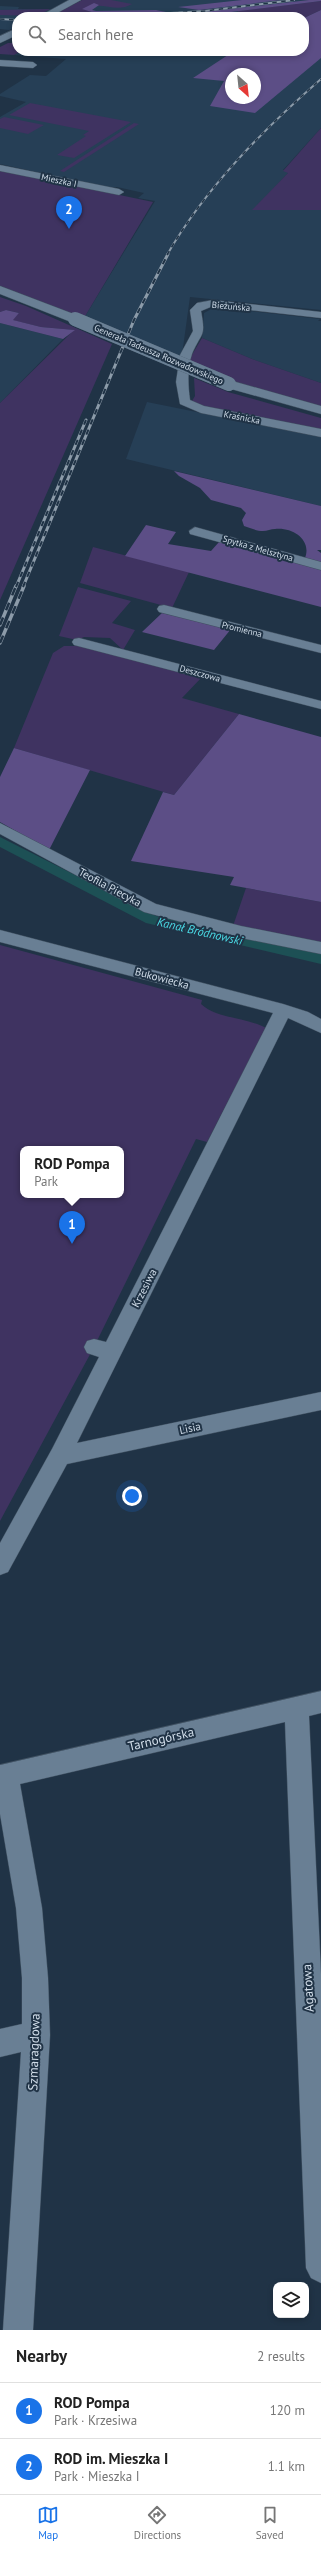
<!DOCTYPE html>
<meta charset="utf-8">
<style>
body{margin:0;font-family:"PT Sans",sans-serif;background:#f6f6f6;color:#222}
.controls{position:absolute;right:12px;bottom:12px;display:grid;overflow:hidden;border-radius:8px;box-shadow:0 2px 6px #0003}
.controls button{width:36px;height:36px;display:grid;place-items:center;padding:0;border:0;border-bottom:1px solid #e0e0e0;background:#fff;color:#222;font:20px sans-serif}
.compass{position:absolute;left:225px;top:68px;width:36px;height:36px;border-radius:50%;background:#fff;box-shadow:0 2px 6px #0003;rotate:153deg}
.you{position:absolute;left:132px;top:1496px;width:14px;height:14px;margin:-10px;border:3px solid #fff;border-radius:50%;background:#1a73e8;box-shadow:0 0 0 6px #1a73e833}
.badge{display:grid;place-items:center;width:26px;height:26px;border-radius:50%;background:#1a73e8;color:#fff;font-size:13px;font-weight:700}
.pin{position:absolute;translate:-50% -33px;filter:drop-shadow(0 1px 2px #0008)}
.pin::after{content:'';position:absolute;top:21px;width:14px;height:12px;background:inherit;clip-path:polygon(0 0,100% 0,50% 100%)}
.popup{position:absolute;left:20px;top:1146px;width:104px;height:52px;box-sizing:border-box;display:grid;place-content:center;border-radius:8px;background:#fff;filter:drop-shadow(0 1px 3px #0005);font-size:13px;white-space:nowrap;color:#767676}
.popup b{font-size:15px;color:#222}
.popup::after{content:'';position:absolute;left:50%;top:100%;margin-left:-8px;border:8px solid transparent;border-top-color:#fff}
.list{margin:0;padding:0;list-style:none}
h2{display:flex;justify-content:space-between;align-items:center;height:52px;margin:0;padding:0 16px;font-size:17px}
h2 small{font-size:13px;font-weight:400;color:#767676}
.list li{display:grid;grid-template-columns:26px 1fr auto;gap:12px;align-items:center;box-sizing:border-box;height:56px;padding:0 16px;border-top:1px solid #e0e0e0}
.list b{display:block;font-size:15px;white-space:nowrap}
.list p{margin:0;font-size:13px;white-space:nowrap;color:#767676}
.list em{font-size:13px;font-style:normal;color:#767676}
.icon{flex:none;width:22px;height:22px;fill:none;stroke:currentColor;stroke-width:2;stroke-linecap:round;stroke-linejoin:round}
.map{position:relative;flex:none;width:321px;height:2330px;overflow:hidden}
.search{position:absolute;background:#fff;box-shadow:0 2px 6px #0003;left:12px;right:12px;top:12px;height:44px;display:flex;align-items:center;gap:10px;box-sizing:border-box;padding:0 14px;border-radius:16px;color:#767676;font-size:15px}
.sheet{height:164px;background:#fff}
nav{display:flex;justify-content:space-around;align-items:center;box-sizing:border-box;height:56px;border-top:1px solid #e0e0e0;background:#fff;font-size:11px;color:#767676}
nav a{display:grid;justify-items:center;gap:2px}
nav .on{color:#1a73e8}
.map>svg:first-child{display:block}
</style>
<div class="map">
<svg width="321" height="2330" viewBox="0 0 321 2330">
<rect width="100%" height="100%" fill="#203346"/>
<path fill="#263f56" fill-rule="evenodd" d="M100,0h221v1l-83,14 4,2h-193l115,-5 -8,-2 -62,4 -12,-5z
M0,6l19,1 -1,2h35l-17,8h-19v10l-8,3 -9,-1z
M321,10v118l-38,42 6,2 -36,38h68v100l-131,-13 -9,65 -97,-44 71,-117 -17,-3 6,-5 -27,-6 -7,1 -110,-24v-47l26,-15 -26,-6v-2l30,-19 16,1 20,-17 -52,-4 7,-4h283v-33zM231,74h24v24h-24z
M215,307l105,12 -2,2h3v62l-69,-24 -50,-21 2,-25z
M0,323l63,16 -63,64z
M147,402l174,35v69l-195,-47z"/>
<path fill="#3f3361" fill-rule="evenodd" d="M82,0h29l21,4c-17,10 -29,-4 -49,5l18,6 -52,2z
M321,1v9l-17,8 -62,-1 -4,-2v-4z
M50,9l-12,7 -38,-1v-5z
M8,43h9v8h4l-7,4 -14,-1v-7z
M30,103l101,19 -57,36 -17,-3 29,-19 -3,-1 6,-4 -80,-16z
M4,117l40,8 -16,9 -28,-6v-9z
M134,123l5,1 -75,48 -4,-1z
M321,128v82h-69l36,-37 -5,-2z
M0,170l153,32 -69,116 -84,-32z
M0,297l26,9 86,38 -112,256v-197l74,-73 -33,-3 -29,-7 7,-7 -13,-3 -6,2z
M202,338l50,21 69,24v25l-59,-16 -75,-29z
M194,378l34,14 93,26v13l-124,-26 -5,-4 3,-5z
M93,547l96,25 -17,36 -92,-25z
M78,587l53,14 -19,22 23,7 -12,20 -13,-12 -26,-1 -7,3 -18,-4z
M64,646h16l122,31 -20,21 57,16 -65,81 -160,-47 39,-95z
M246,888l75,14v43l-88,-19z
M0,945l202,55 -1,4c16,15 45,13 65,24l-59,114 -11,-3 -102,208 -94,174zM23,1149h98v46h-98z"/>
<path fill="#5c4e86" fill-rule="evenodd" d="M242,0h40l-83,10 -21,-3z
M309,0h12v1l-131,16 -4,-3z
M94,3l5,2 -7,5 4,1 60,-1 10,2 -65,3 -19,-6z
M321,10v48l-66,55 -45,-7 14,-25 -31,-3 41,-27h70v-33zM231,74h24v24h-24z
M6,310l13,3 -6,7 28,7 34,3 -12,9 -63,-16v-11z
M174,471l147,35v44h-4l4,3v10l-16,-5c7,-18 -12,-31 -30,-29 -4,0 -8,2 -12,2 -6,0 -13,-3 -19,-5l-2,-6 4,-7 -5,-5 -30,-8 -11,-12 -21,-12z
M146,525l30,7 -8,12 43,7 8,-9 102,26v39l-196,-51z
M162,613l69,16 -17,21 -72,-18z
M239,714l82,23v165l-91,-17 4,-8 -103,-16 32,-69 11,3z
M14,748l76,22 -41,80 -49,-28v-45z"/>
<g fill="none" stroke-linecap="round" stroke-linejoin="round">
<path fill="#1d5055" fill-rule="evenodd" d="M0,837l156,79 165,38v10l-175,-41 -146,-76z"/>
<g stroke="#405161" stroke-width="1">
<path id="minor" d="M0,60l33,2 4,3 -4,3 -33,-2z
M0,165l119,24 5,3 -5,3 -119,-24z
M213,300l108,12v6l-108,-12 -12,5c5,27 1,20 -9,43 -5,14 -4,32 -2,46l14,6 117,23v8l-120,-24 -21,-9 -4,-22 4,-27 13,-24 -3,-21 7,-7z
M195,527l126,35v8l-131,-36 -1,-3z
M164,605l157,40v8l-162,-41 -2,-3 2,-3z
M79,638l242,63v8l-247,-64 -2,-3 2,-3z
M0,823l156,81 85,22 80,16v12l-80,-16 -97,-26 -144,-78z
M0,930l283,74 25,8 13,7v14l-33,-15 -211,425 244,-51v18l-254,54 -59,108 -8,3v-32l52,-94 47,-92 -12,-4 -3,-6 3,-6 7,-2 12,3 167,-329 -273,-71z
M321,1691v22l-12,3 12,258v309l-10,-5 -5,-10 -21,-546 -265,62 22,124 6,70 2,57 -17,295h-30l18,-278 -21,5v-28l22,-5v-46l-6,-70 -16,-94v-49z"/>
</g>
<g stroke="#405161" stroke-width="1">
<path id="tertiary" d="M69,0h12l-31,17h-12z
M17,28v7l-17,8v-7z
M0,286l79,30 2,3 -2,3h-8l-71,-28z
M229,380l92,26v8l-97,-27 -2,-3z"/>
</g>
<use href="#minor" fill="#697f94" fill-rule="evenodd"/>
<use href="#tertiary" fill="#697f94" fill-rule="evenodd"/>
<g stroke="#8c9ba9" stroke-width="2">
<path id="rail-far2" d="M102,17l103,-6 89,-11
M0,19l17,1
M167,255c39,-68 96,-125 154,-176"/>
</g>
<g stroke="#8c9ba9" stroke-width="3">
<path id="rail-far1" d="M16,587l70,-167
M23,587l111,-267 34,-66"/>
</g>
<g stroke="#8c9ba9" stroke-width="3.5">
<path id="rail" d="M0,625l16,-39
M0,643l24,-57"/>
</g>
<use href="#rail-far2" stroke="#203346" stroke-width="1.5" stroke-dasharray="4.5" stroke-linecap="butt"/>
<use href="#rail-far1" stroke="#203346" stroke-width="2" stroke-dasharray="5.5" stroke-linecap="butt"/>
<use href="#rail" stroke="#203346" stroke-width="2.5" stroke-dasharray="8" stroke-linecap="butt"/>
<g stroke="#405161" stroke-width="14" stroke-linecap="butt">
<path id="tertiary-bridge" d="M75,319l154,65"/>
</g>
<use href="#tertiary-bridge" stroke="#697f94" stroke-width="14"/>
</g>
<g text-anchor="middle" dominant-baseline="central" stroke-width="4" stroke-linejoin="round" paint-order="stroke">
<g font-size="9" fill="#d1dde9" stroke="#203346">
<text transform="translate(59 180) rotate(12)">Mieszka I</text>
<text transform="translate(231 306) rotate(5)">Bieżuńska</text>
<text transform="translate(159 354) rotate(23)">Generała Tadeusza Rozwadowskiego</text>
<text transform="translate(242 417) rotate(11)">Kraśnicka</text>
<text transform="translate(258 548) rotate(16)">Spytka z Melsztyna</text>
<text transform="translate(242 629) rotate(14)">Promienna</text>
<text transform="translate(200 673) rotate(15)">Deszczowa</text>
</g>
<g font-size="11" fill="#d1dde9" stroke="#203346">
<text transform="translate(110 887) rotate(28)">Teofila Piecyka</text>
<text transform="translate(162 978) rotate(15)">Bukowiecka</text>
<text transform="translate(144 1288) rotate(-63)">Krzesiwa</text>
<text transform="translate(190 1428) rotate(-12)">Lisia</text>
</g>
<g font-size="12" font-style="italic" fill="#4adae5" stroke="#203346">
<text transform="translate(200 931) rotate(13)">Kanał Bródnowski</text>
</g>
<g font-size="13" fill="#d1dde9" stroke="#203346">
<text transform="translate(161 1739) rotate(-13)">Tarnogórska</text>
<text transform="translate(308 1988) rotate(-93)">Agatowa</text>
<text transform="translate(34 2052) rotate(-88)">Szmaragdowa</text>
</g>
</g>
</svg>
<div class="controls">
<button><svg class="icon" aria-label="layers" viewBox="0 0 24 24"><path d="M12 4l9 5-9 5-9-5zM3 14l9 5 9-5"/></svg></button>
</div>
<svg class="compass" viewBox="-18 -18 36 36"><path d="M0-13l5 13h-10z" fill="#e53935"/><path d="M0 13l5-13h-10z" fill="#767676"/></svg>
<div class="you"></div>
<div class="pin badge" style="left:72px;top:1244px">1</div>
<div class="popup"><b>ROD Pompa</b>Park</div>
<div class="pin badge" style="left:69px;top:229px">2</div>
<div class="search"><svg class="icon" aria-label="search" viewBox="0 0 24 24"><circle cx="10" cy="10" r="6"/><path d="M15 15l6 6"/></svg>Search here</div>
</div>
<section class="sheet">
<h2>Nearby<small>2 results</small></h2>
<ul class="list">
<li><span class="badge">1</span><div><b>ROD Pompa</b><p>Park · Krzesiwa</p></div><em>120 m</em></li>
<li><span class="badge">2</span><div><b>ROD im. Mieszka I</b><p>Park · Mieszka I</p></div><em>1.1 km</em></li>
</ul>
</section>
<nav>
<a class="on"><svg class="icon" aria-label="map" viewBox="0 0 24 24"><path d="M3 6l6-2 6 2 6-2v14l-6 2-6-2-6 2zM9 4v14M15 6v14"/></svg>Map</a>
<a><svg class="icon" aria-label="directions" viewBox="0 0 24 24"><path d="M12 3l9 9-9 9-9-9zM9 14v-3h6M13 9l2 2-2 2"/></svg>Directions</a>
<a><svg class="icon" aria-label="saved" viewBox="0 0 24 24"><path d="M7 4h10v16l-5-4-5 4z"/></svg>Saved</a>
</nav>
